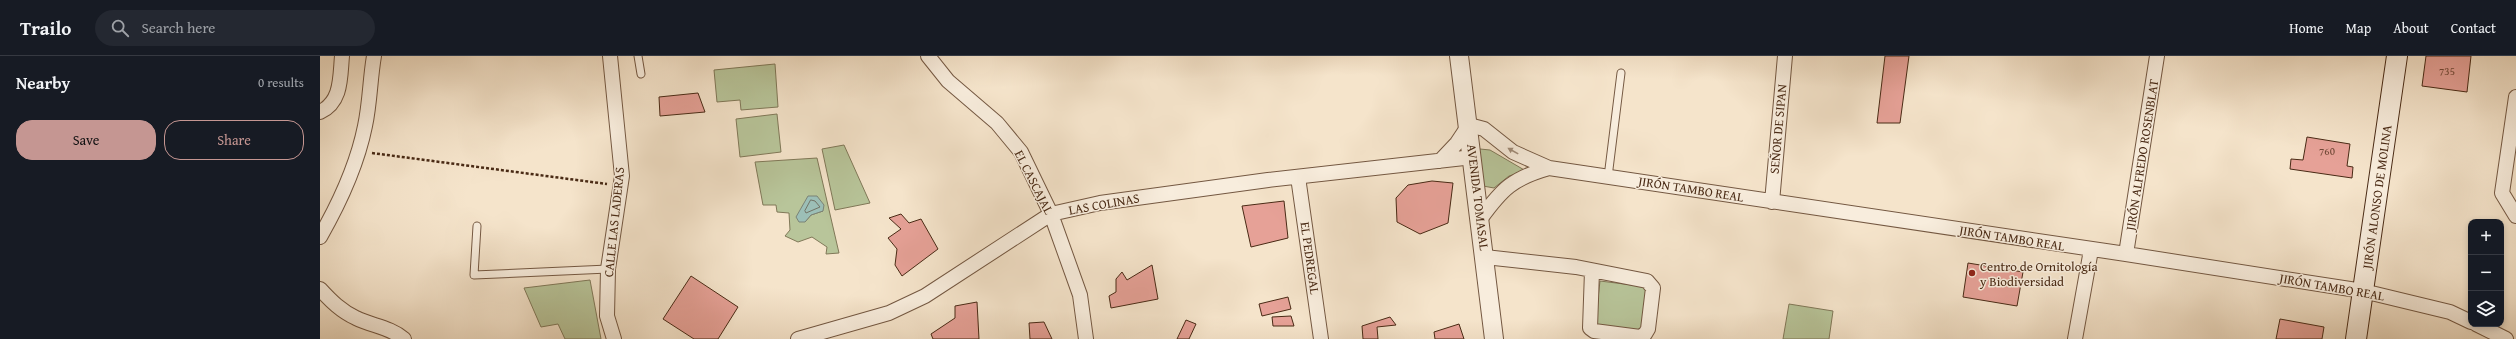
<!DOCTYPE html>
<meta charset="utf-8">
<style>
body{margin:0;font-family:"Gentium Book Plus",serif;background:#242831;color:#f1f3f6}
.controls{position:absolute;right:12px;bottom:12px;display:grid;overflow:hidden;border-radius:8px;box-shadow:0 2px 6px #0003}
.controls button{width:36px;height:36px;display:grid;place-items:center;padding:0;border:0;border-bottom:1px solid #363941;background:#171b24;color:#f1f3f6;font:20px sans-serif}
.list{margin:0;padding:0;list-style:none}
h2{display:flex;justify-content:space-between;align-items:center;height:52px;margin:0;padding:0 16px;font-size:17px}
h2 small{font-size:13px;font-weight:400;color:#9ea1a6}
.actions{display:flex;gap:8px;padding:12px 16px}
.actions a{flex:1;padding:9px 0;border:1px solid #c59692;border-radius:16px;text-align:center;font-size:14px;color:#c59692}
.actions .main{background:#c59692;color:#111}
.icon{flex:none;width:22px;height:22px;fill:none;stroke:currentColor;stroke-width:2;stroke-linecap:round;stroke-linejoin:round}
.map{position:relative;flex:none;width:2196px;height:283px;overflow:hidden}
header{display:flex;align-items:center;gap:24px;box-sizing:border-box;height:56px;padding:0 20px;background:#171b24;border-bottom:1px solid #363941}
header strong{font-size:19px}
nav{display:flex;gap:22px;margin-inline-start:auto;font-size:14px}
.search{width:280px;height:36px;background:#242831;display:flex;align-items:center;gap:10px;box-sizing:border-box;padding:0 14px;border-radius:22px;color:#9ea1a6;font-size:15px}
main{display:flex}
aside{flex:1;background:#171b24}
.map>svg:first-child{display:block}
</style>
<header>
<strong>Trailo</strong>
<div class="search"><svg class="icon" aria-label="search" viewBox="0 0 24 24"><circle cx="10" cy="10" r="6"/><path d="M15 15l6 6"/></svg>Search here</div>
<nav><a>Home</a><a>Map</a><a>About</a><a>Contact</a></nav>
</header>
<main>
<aside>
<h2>Nearby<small>0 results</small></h2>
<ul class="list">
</ul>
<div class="actions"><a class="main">Save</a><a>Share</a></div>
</aside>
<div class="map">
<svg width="2196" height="283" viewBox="0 0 2196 283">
<rect width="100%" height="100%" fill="#f5e4cb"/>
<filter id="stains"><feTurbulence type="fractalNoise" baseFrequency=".005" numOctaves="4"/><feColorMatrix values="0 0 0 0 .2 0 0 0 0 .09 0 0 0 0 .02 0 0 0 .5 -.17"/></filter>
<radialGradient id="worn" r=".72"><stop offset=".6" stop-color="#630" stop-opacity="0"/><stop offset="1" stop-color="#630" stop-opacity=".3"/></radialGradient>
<path fill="#b8c59a" stroke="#807858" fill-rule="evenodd" d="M455,8l3,43 -37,3 -1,-10 -23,2 -3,-32z
M457,58l4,38 -41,5 -4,-38z
M524,89l26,58 -35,7 -13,-61z
M1160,93l10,1 36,21 -17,5 -15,12 -11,-2 -6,-34z
M497,102l22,95 -13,1 1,-7 -15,-10 -14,5 -13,-6 5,-6 -1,-17 -12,-1 -1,-7h-13l-8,-43zM483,149l20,6 -12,4 -6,7 -5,-9z
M270,224l11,59h-36l-7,-15 -17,3 -17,-39z
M1280,225l48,6 -6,44 -47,-6z
M1469,248l44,7 -4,28h-46z"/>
<path fill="#9cbfb7" stroke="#7b8376" d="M488,140h9l7,9 -1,6 -12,4 -6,7h-6l-3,-5z"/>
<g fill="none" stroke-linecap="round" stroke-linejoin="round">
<path stroke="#727466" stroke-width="1" d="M491,144l4,1 5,6 -14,6 -1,-2z"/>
</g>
<path fill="#e6a197" stroke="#492a15" d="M1565,0h24l-9,67h-23z
M2106,0h45l-4,36 -45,-6z
M378,37l7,19 -45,4 -1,-19z
M1987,81l43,7 -3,22 6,1 -1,11 -62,-9 1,-10 12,1z
M1112,125l21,2 -5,40 -28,11 -23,-12 -1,-24 12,-13z
M964,145l4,37 -37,9 -9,-41z
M581,158l8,9 12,-4 17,30 -36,27 -7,-11 2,-16 -9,-11 13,-9 -12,-11z
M1648,207l55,9 -6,34 -54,-9z
M832,209l6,34 -47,9 -2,-12 7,-4v-13l6,-7 5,8z
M371,220l47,31 -20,32h-24l-31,-20z
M968,241l3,12 -29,7 -3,-12z
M657,246l2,37h-46l-2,-5 24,-16v-12z
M971,260l3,10h-21l-1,-9z
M1070,261l6,8 -19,2 1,12h-15l-1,-13z
M1960,263l44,8 -2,12h-46z
M866,264l10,4 -7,15h-12z
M724,266l8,17h-22l-1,-16z
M1139,268l5,15h-29l-1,-7z"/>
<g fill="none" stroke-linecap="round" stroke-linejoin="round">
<g stroke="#745842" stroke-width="9">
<path id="service" d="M318,0l3,18
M1288,121l13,-104
M157,170l-3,49 134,-6"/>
</g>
<g stroke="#745842" stroke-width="16">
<path id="minor" d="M290,0l12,120 -14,93 -1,47 7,23
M608,0l20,25 49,42 24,29 30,62 29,81 6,44
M2196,41l-14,96 14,23
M0,56c22,-10 20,-35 22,-56
M1120,105l17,-18 12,-18 15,4 29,23 36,16 577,86 237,37 87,21 21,10
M978,121l23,162
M1452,146l13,-146
M1161,162c21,-29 32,-40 68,-50
M0,181c20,-35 37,-71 45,-111 5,-23 5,-47 9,-70
M1806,198l31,-198
M1165,201l91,10 71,14 6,7 -5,41 -3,5 -5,3 -46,-6 -4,-3 2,-57
M0,233c11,12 21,22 36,29 16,8 34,9 48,21
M2156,268l30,15
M478,283l91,-26 36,-17 126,-82 49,-11 168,-23 205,-23
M1755,283l16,-89"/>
</g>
<g stroke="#745842" stroke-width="20">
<path id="tertiary" d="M1139,0l35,283"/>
</g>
<g stroke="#492a15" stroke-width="22">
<path id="secondary" d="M2036,283l41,-283"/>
</g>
<path stroke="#492a15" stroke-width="2.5" stroke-dasharray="3 2" stroke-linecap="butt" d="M52,97l235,31"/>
<use href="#service" stroke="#f8eddd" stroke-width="7"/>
<use href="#minor" stroke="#f8eddd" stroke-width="14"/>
<use href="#tertiary" stroke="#f8eddd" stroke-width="18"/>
<use href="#secondary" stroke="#f8eddd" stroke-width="20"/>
</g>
<defs><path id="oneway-solid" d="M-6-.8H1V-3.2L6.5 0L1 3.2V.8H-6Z"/></defs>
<use fill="#a08c79" href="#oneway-solid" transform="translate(1193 95) rotate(-151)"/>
<circle fill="#8f2418" stroke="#f8eddd" stroke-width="1.5" cx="1652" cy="217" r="4"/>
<g text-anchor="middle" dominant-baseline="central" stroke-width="3" stroke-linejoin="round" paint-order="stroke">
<g font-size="11" fill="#704836">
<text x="2127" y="15">735</text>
<text x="2007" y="95">760</text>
</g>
<g font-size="13" fill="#492a15" stroke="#f8eddd">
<text transform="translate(1458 73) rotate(-85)">SEÑOR DE SIPAN</text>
<text transform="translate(1822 99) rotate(-81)">JIRÓN ALFREDO ROSENBLAT</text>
<text transform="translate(714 126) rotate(63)">EL CASCAJAL</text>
<text transform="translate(1371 133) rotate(9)">JIRÓN TAMBO REAL</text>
<text transform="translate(1158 141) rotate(83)">AVENIDA TOMASAL</text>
<text transform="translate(2057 141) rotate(-82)">JIRÓN ALONSO DE MOLINA</text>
<text transform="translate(784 148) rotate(-10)">LAS COLINAS</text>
<text transform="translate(294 166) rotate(-84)">CALLE LAS LADERAS</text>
<text transform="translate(1692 182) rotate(9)">JIRÓN TAMBO REAL</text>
<text transform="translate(990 202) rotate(82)">EL PEDREGAL</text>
<text transform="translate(2012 231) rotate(10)">JIRÓN TAMBO REAL</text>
</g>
<g font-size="13" fill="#492a15" stroke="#f8eddd" text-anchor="start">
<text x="1660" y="210">Centro de Ornitología<tspan x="1660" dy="15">y Biodiversidad</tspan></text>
</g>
</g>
<rect width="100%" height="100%" filter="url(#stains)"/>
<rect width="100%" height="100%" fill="url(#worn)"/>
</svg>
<div class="controls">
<button>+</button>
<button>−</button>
<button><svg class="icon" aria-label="layers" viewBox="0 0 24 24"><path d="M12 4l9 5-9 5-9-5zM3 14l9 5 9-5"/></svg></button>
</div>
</div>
</main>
